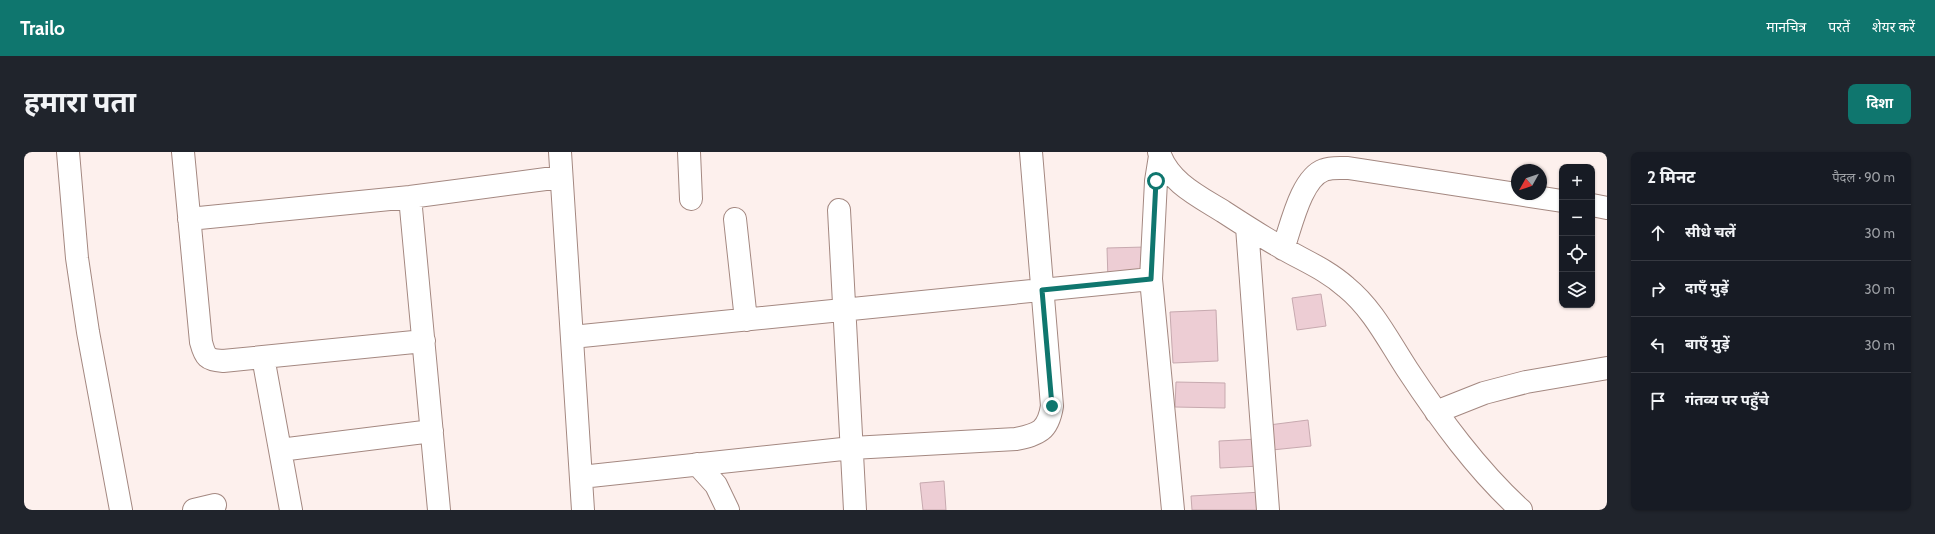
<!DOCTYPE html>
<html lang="hi">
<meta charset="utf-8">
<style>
body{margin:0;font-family:Cabin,"Noto Sans Devanagari",sans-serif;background:#20242c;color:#f1f3f6}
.controls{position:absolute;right:12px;top:12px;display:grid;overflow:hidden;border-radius:8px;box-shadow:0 1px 3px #0004}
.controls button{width:36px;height:36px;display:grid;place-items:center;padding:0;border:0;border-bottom:1px solid #363941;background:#171b24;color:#f1f3f6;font:20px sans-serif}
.compass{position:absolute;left:1487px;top:12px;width:36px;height:36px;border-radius:50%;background:#171b24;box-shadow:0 1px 3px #0004;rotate:230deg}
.stop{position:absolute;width:12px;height:12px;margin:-9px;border:3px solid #0f766e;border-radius:50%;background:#fff}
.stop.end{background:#0f766e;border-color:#fff;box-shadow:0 1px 4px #0008}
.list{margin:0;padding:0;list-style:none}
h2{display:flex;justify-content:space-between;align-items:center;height:52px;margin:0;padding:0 16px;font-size:17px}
h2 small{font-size:13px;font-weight:400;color:#9ea1a6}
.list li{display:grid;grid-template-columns:26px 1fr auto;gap:12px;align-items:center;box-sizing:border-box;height:56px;padding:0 16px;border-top:1px solid #363941}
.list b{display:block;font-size:15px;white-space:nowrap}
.list em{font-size:13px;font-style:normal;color:#9ea1a6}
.icon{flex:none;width:22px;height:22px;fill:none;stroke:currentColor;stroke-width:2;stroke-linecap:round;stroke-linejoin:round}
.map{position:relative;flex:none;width:1583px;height:358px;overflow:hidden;border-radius:8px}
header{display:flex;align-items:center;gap:24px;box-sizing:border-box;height:56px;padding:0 20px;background:#0f766e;color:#fff}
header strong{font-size:19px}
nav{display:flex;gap:22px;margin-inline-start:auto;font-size:14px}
.intro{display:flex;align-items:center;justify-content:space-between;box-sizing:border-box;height:96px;padding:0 24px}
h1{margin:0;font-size:28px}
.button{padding:10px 18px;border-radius:8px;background:#0f766e;color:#fff;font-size:14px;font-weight:700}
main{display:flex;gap:24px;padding:0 24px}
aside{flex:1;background:#171b24;border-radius:8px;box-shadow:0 1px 3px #0004}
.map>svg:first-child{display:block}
</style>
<header>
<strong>Trailo</strong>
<nav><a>मानचित्र</a><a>परतें</a><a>शेयर करें</a></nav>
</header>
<div class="intro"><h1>हमारा पता</h1><a class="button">दिशा</a></div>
<main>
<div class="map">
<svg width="1583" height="358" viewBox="0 0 1583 358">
<rect width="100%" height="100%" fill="#fdf0ed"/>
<path fill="#edcdd4" stroke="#c7a9af" d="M1121,95l1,32 -38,1 -1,-32z
M1297,142l5,32 -29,4 -5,-32z
M1192,158l2,51 -45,2 -3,-51z
M1152,230l49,1v25l-50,-1z
M1284,268l3,26 -39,4 -3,-25z
M1234,287l2,27 -40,2 -1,-27z
M920,329l2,29h-23l-3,-27z
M1238,340l1,18h-71l-1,-14z"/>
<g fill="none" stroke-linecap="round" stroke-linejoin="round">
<g stroke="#a48881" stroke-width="24">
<path id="minor" d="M44,0l9,106 11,74 33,178
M159,0l18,190c4,15 6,18 22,19l201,-20
M536,0l23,358
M665,0l2,47
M1135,0c9,30 41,45 65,60 20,13 40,26 60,37 21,12 43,21 62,38 27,22 42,53 61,82 33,50 70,101 114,141
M1136,4l-4,25 -5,98 22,231
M1493,42l45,7
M386,45l29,313
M1568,53l15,3
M815,58l16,300
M165,67l221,-22 151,-20
M711,67l11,101
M1223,75l21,283
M1259,97c8,-22 18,-71 41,-79 7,-3 16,-2 24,-2l169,26
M548,185l579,-58
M239,205l28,153
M1412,260l48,-19 42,-11 81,-14
M256,298l152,-19
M673,312l19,21 12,25
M557,325l271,-29 164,-9c23,-5 32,-8 36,-33l-21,-254
M170,358l21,-5"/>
</g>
<use href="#minor" stroke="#fff" stroke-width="22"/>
</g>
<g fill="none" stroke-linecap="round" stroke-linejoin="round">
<path stroke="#0f766e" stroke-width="5" d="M1028,254l-10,-116 109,-11 5,-98"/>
</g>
</svg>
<div class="controls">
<button>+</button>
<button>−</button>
<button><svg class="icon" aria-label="locate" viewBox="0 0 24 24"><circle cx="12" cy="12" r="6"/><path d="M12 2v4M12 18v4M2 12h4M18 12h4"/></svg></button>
<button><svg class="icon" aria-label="layers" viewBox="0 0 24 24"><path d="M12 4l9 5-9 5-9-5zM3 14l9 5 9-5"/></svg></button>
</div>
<svg class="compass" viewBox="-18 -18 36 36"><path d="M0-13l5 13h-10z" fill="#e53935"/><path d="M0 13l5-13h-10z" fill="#9ea1a6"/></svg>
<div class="stop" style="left:1132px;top:29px"></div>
<div class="stop end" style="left:1028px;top:254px"></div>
</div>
<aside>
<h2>2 मिनट<small>पैदल · 90 m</small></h2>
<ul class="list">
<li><svg class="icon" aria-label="ahead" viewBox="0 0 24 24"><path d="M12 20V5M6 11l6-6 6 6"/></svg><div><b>सीधे चलें</b></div><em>30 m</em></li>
<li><svg class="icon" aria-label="right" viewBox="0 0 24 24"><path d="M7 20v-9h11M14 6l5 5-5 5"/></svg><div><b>दाएँ मुड़ें</b></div><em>30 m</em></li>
<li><svg class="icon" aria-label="left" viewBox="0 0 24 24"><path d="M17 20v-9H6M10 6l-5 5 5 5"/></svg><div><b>बाएँ मुड़ें</b></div><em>30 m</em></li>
<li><svg class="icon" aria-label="arrive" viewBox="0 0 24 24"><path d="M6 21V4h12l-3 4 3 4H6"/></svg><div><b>गंतव्य पर पहुँचे</b></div></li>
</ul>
</aside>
</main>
